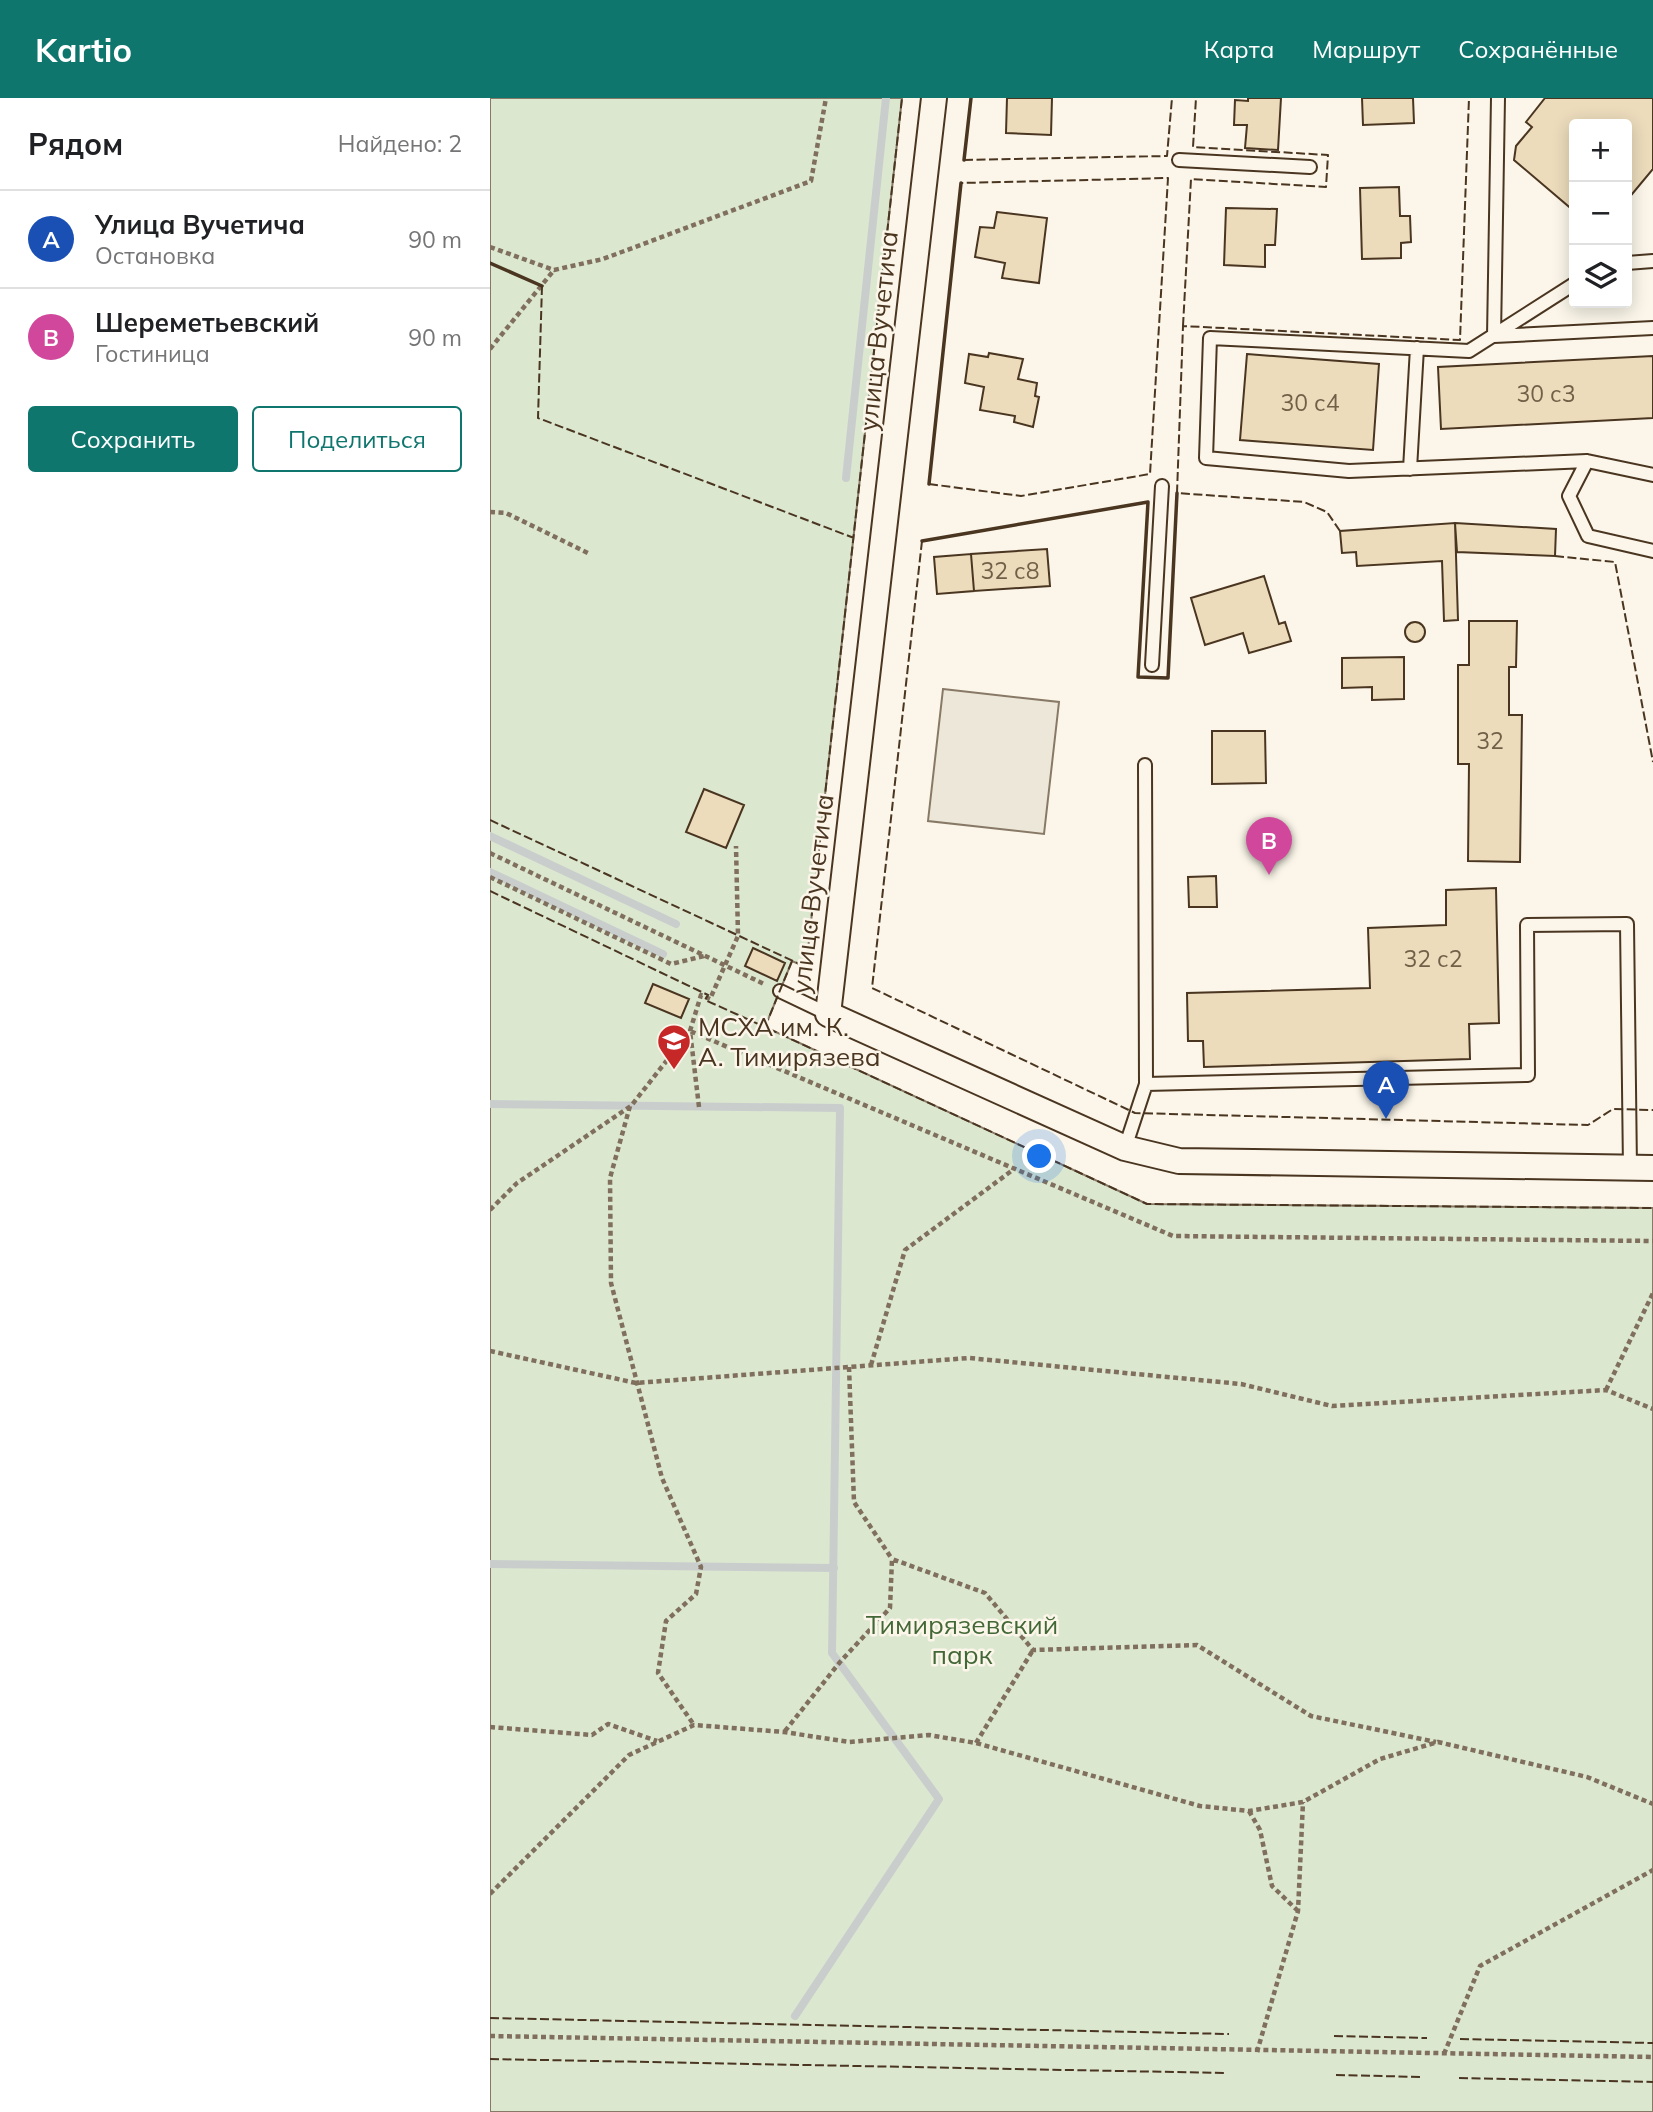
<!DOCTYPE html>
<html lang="ru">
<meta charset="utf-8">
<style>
body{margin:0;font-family:Mulish,sans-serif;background:#f6f6f6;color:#202124}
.controls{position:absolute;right:21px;top:21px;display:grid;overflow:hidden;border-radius:7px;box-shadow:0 4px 18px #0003}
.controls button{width:63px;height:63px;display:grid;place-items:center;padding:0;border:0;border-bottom:2px solid #e0e0e0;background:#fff;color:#202124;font:35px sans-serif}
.you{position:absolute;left:550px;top:1059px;width:24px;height:24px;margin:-18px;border:5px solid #fff;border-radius:50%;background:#1a73e8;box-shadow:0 0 0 10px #1a73e833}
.badge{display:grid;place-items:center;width:46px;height:46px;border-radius:50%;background:#0f766e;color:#fff;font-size:23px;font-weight:700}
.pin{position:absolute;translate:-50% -58px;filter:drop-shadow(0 2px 4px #0008)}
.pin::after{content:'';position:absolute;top:37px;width:24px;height:21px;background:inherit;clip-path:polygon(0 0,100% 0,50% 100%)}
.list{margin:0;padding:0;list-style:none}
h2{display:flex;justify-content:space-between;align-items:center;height:91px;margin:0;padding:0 28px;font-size:30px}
h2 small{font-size:23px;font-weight:400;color:#757577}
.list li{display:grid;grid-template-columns:46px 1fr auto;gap:21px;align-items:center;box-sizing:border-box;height:98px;padding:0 28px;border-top:2px solid #e0e0e0}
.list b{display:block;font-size:26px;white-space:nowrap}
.list p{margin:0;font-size:23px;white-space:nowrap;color:#757577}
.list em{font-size:23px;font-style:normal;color:#757577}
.actions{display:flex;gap:14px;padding:21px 28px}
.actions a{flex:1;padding:16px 0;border:2px solid #0f766e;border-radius:7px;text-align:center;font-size:24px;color:#0f766e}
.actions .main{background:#0f766e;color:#fff}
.icon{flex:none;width:38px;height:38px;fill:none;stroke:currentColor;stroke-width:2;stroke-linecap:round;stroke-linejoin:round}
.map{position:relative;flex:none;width:1163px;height:2014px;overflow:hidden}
header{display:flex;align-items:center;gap:42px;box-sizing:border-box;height:98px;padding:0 35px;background:#0f766e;color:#fff}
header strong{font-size:33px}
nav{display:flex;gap:38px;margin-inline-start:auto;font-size:24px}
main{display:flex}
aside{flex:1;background:#fff}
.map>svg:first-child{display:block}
</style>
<header>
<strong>Kartio</strong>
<nav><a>Карта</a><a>Маршрут</a><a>Сохранённые</a></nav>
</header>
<main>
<aside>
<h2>Рядом<small>Найдено: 2</small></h2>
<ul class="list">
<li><span class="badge" style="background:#1a4fb4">A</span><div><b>Улица Вучетича</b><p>Остановка</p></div><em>90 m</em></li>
<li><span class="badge" style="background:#d1479c">B</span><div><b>Шереметьевский</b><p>Гостиница</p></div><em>90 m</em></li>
</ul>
<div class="actions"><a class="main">Сохранить</a><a>Поделиться</a></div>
</aside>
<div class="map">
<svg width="1163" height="2014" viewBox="0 0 1163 2014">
<rect width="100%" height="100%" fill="#fbf6e9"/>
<path fill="#dce7d0" stroke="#887966" stroke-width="2" d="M0,0h412l-96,869 -14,-6 -27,66 382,177 506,4v904h-1163z"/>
<path fill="#ede7d9" stroke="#887966" stroke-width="2" d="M453,591l116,13 -15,132 -116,-13z"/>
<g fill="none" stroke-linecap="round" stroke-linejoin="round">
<path stroke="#c9cecd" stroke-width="8" d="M356,380l40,-380
M0,738l186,88
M0,774l173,82
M0,1006l350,4 -8,545 107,146 -144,217
M0,1466l344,4"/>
</g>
<path fill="#ecdcbc" stroke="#4a3520" stroke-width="2" d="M517,0h45l-1,37 -45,-2z
M758,0h33l-3,52 -33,-2 2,-23h-13l1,-25 13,1z
M872,0h51l1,25 -51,2z
M1055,0h108v71l-25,30 -1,-75h-53v87l-60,-51 2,-14 16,-19 -6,-5z
M909,89l1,29h10l1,26 -10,1v15l-39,1 -2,-71z
M736,110l51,1 -2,36h-10v22l-41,-2z
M507,114l50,6 -8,65 -37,-5 3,-15 -30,-6 5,-30 14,1z
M499,255l34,6 -5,20 19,4 -2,13 4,1 -6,30 -19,-5 1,-6 -35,-6 4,-23 -19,-4 4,-29 19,3z
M757,256l132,10 -6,86 -133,-10z
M1163,258v62l-212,11 -3,-62z
M965,425l101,6 -1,27 -98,-4z
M965,425l3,97 -14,1 -2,-60 -85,5 -1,-14 -14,1 -2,-22z
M557,451l3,37 -76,5 -3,-37z
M481,456l3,37 -37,3 -3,-37z
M774,478l15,48 6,-2 6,19 -42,12 -6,-20 -38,12 -14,-47z
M979,523h48l-1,46h-7v48h13l-2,147 -52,-1 1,-97h-11v-99h11z
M915 534a10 10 0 1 1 20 0a10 10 0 1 1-20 0Z
M914,559v42l-32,1v-13l-30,1v-30z
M722,633h53l1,52 -54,1z
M214,691l40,16 -18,43 -40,-16z
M726,778l1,31h-28l-1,-30z
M1006,790l3,135 -30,1 1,35 -266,8 -1,-26h-15l-1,-48 183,-5 -2,-60 78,-3v-35z
M263,850l32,15 -8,18 -32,-15z
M163,886l36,15 -8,19 -36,-15z"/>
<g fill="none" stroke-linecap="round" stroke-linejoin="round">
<g stroke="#4a3520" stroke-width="16">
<path id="lane" d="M1008,0l-4,238 159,-8
M689,62l131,7
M1137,165l26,-2
M1084,186l-105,67 -259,-13 -4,120 143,13 238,-10 66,14
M1097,363l-18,35 19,40 65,15
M920,371l7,-121
M662,567l10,-179
M290,893l48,23
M656,986l382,-9 -1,-150 100,-1 3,244
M635,1050l21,-64 -1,-319"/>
</g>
<g stroke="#4a3520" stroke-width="28">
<path id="street" d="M444,0l-106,916 297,134 54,13 474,7"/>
</g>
<path stroke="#7f6f5c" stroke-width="4.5" stroke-dasharray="5 3.5" stroke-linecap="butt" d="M0,149l64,23 49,-11 208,-78 15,-83
M0,251l64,-79
M0,414l16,1 84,41
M0,755l274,131
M0,779l181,87 33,-8
M140,1008l-20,72 1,105 51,195 39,89 -5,27 -30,27 -8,52 36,52
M209,1009l-9,-76 11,-36 9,4 28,-63 -2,-90
M0,1112l27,-27 114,-77 59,-75 483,205 480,5
M0,1253l146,32 333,-25 272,26 91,22 274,-16 47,19
M381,1267l34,-115 109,-81
M359,1269l5,135 38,57
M1116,1292l47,-97
M0,1629l102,8 16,-11 49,17
M295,1633l55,-69 50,-54 2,-49 93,34 48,57 164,-5 114,71 125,26
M486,1645l57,-93
M759,1713l11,19 12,56 26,25
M0,1796l139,-139 65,-30 90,7 65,10 80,-7 47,8 224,63 49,5 54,-9 77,-43 58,-17 149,35 66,27
M0,1938l1163,21
M767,1954l41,-141 5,-109
M954,1956l36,-88 173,-96"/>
<use href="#lane" stroke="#fbf6e9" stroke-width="12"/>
<use href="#street" stroke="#fbf6e9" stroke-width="24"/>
<path stroke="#4a3520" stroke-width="2" stroke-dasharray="9 3.5" stroke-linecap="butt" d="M474,62l203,-4 5,-58
M52,188l-4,132 316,120
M693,228l8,-147 135,8 2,-32 -135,-8 3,-49
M439,386l92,12 129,-22 18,-296 -207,5
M850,433l-13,-19 -23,-10 -127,-9 6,-167 277,14 9,-242
M432,443l-50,447 263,125 453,12 25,-16 40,1
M1065,458l60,6 38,200
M0,722l316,147 96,-869
M0,793l218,104 -3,5 60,27
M302,863l-27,66 382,177 506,4
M0,1920l739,16
M844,1938l93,2
M970,1941l193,4
M0,1961l735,14
M846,1977l87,2
M969,1980l194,4"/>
<path stroke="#4a3520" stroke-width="3.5" d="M474,62l7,-62
M0,165l52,23
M439,386l32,-301
M432,443l226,-39 -10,175 30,1 9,-185"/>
</g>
<defs>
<g id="university-pin" transform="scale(1.75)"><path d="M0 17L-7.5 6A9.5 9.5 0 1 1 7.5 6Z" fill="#c62828" stroke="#fbf6e9"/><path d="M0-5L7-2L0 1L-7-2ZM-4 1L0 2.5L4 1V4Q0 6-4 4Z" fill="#fff"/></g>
</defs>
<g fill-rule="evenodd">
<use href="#university-pin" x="184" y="943"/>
</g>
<g text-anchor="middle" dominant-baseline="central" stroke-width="5" stroke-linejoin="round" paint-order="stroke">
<g font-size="23" fill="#725f47">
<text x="1056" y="295">30 с3</text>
<text x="820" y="304">30 с4</text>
<text x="520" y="472">32 с8</text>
<text x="1000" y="642">32</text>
<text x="943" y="860">32 с2</text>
</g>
<g font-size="26" fill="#4a3520" stroke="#fbf6e9">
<text transform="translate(388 233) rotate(-84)">улица Вучетича</text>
<text transform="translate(322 796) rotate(-83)">улица Вучетича</text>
</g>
<g font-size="26" fill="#4a3520" stroke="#fbf6e9" text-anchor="start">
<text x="208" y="928">МСХА им. К.<tspan x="208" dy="30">А. Тимирязева</tspan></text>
</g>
<g font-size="26" fill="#436837" stroke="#fbf6e9">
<text x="472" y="1526">Тимирязевский<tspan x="472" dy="30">парк</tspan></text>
</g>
</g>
</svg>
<div class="controls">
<button>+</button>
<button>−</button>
<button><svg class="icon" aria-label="layers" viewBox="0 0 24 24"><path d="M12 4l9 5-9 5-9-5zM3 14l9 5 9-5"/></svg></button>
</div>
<div class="you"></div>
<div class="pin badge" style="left:896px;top:1021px;background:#1a4fb4">A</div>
<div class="pin badge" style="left:779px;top:777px;background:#d1479c">B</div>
</div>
</main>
